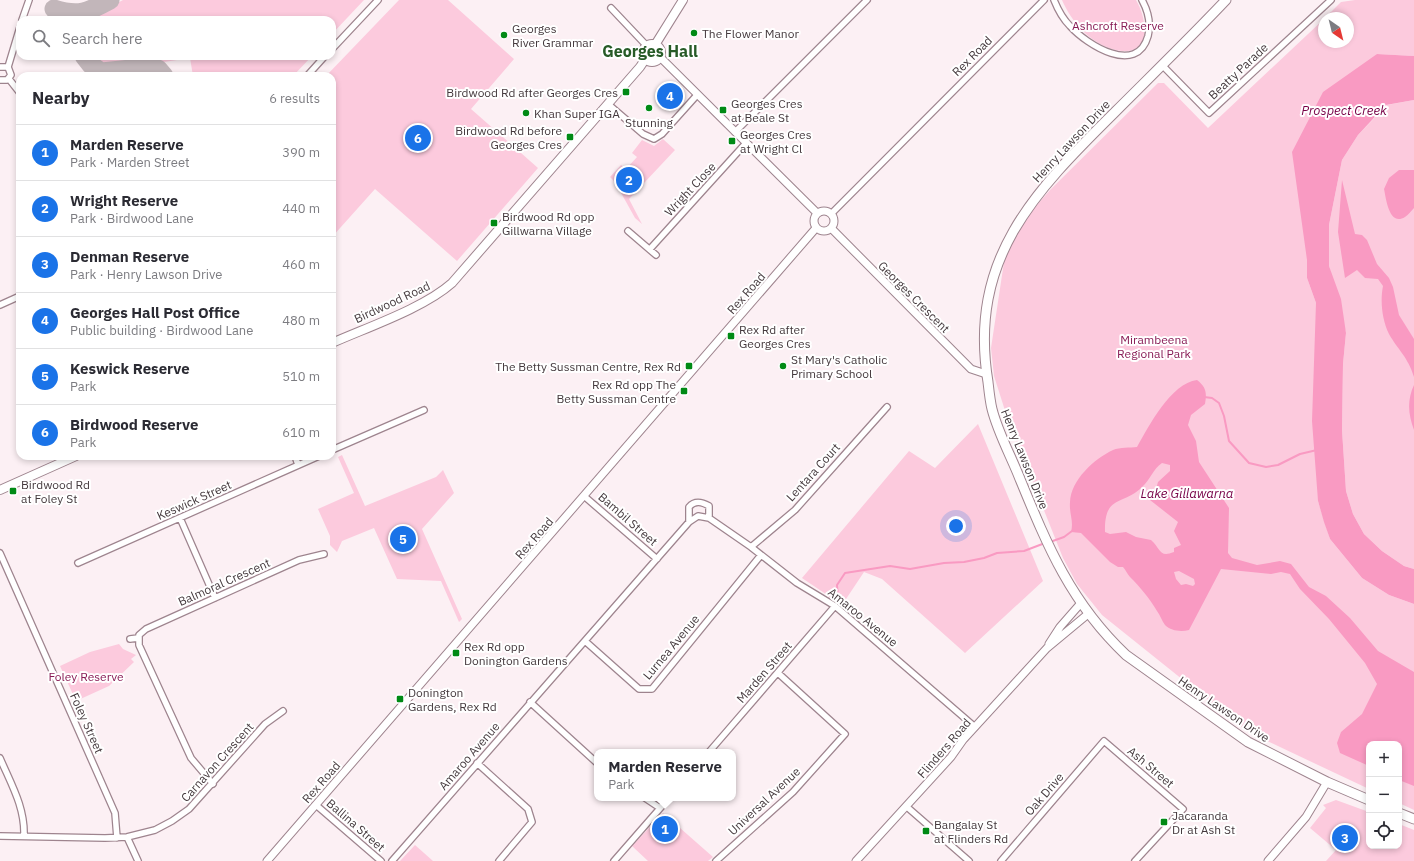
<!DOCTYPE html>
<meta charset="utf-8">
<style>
body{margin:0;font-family:"IBM Plex Sans",sans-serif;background:#f2f2f3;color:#2b2b33}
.controls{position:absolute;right:12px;bottom:12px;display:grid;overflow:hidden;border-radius:8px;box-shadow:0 2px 6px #0003}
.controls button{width:36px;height:36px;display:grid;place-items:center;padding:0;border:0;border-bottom:1px solid #e1e1e2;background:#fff;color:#2b2b33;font:20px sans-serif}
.compass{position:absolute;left:1318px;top:12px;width:36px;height:36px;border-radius:50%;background:#fff;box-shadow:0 2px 6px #0003;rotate:145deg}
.you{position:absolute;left:956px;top:526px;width:14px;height:14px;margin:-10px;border:3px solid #fff;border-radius:50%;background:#1a73e8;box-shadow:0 0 0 6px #1a73e833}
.badge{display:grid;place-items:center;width:26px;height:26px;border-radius:50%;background:#1a73e8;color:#fff;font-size:13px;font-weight:700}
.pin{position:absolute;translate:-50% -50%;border:2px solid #fff;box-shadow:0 1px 4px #0006}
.popup{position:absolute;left:594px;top:749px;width:142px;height:52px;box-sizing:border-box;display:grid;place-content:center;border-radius:8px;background:#fff;filter:drop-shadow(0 1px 3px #0005);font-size:13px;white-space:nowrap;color:#7c7c81}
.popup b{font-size:15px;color:#2b2b33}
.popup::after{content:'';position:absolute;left:50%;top:100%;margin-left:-8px;border:8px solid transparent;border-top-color:#fff}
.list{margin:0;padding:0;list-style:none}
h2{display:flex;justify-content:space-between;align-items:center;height:52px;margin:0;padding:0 16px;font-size:17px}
h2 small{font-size:13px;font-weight:400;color:#7c7c81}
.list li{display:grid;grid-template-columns:26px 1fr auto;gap:12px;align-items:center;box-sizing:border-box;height:56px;padding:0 16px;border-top:1px solid #e1e1e2}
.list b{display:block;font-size:15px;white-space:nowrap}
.list p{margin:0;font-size:13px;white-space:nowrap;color:#7c7c81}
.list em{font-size:13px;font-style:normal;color:#7c7c81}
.icon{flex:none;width:22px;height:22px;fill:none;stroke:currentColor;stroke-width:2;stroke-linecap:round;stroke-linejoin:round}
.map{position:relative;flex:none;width:1414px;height:861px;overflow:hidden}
.search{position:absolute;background:#fff;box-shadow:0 2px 6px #0003;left:16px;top:16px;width:320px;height:44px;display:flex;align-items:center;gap:10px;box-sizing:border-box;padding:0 14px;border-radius:12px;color:#7c7c81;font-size:15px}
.panel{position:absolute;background:#fff;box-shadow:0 2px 6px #0003;left:16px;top:72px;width:320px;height:388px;border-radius:12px}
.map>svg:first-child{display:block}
</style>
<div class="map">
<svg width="1414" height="861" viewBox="0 0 1414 861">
<rect width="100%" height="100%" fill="#fcf0f4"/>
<path fill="#fccadd" d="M123,0h241l-32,34v-14h-242l5,-5z
M399,0h49l66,59 -43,50 67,59 -81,93 -82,-72 -43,48v-161h-6z
M1062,0h74c14,24 14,60 -24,49 -23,-7 -41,-28 -50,-49z
M1355,0h59v56l-37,-2 -70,206v18l9,25 2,198 12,38 32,39 27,17 25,9v206l-15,-7v-59h-30v45l-121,-57 -146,-117 -25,-31 -14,-26 -55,-138 -14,-44 -3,-28 13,-86 7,-18 18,-30 22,-25 107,-106h6l44,45 116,-109v23h24v-24h-23l16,-16z
M89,56h223l-19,20h-100l-3,-18 -78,12 -13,-4z
M1414,100v469l-10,-3 -22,-15 -18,-17 -11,-20 -7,-23 -4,-61 1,-66 3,-31 -17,-67v-41l13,-65 16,-25 29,-30z
M663,139l12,11 -46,49 13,25 -7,-6 -20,-36 -5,-5 11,-12 5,4 11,-12 -5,-4 10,-13 12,6z
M978,424l65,157 -78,72 -83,-74 -18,-7 -22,33 -40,-27 107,-127 26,17z
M342,455l23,51 71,-29 7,-7 11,23 -32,36 40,90 -3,3 -18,-41 -44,-2 -23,-51 -32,13 -5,11 -7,-7v-9l-12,-27 36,-16 -16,-36z
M119,644l4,5 13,6 -5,4 3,3 -25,24 -33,15 -16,-35 30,-14z
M1336,800l33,12v34h30v-22l15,6v31h-88l10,-11 -26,-22 16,-20 -3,-3z
M663,813l50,44 -5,4h-60l-16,-15z
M415,845l18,16h-33z"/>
<path fill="#f99ac2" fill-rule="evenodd" d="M1377,54l37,2v44l-28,5 -28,30 -16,25 -13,65v41l12,33 5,34 -3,31 -1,66 4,61 7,23 11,20 18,17 22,15 10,3v35l-25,-9 -27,-17 -32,-39 -6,-17 -6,-21 -6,-80 4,-118 -9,-25v-18l-15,-108 31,-60z
M1399,170h15v38c-3,3 -6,7 -9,9 -16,10 -19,-19 -21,-28l5,-11z
M1342,180l13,54 7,1 5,5 10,24 12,14 4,9 6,28 15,24v38c-6,-20 -16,-27 -25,-43 -7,-14 -9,-33 -6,-48l-5,-7 -13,-1 -8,-8 -12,8 -7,-46z
M1197,380c9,7 10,12 8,24l-14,11 -3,10 8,16 3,21 30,46 -1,45 4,5 25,7 23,-4 11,3 18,23 17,9 24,22 28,33 36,21v114l-15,-6v-36h-30v22l-29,-13 -3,-10 4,-11 21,-18 15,-30 -12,-21 -36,-44 -29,-30 -10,-15 -9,-2 -10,2 -50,-5 -32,61c-8,2 -18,1 -24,-5 -3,-4 -5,-10 -8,-14 -7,-12 -17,-24 -27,-34 -3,-3 -4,-7 -7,-10h-5l-8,-5 -29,-29 -10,-1c3,-11 -2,-18 -1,-30 1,-22 24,-43 43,-52 7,-3 17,-2 24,-3 12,-21 34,-64 60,-67zM1162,463l8,2v6l-12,11 -2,7h-5l-4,5 3,6 28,22 -4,9 7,14 -7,3v4c-15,6 -13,-3 -23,-12l-15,-3 -10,-5 -16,2 -5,-2c-1,-38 18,-26 37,-45 8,-7 11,-18 20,-24zM1179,571l15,8 1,5 -2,2 -7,-2 -5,1 -5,-6 -2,-7z
M1414,385v45c-6,-16 -7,-30 0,-45z"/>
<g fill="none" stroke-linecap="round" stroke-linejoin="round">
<path stroke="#f99ac2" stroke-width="2" d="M1204,397l8,1 7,5 5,13 5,25 20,22 17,4 12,-2 22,-11 17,-4
M1050,542l14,-5 8,-6
M838,599l-1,-14 8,-12 45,-7 20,3 34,-6 20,-1 20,-4 13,-5 27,-2 21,-8"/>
<path stroke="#c2b6ba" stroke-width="19" d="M54,9c25,8 34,3 56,-9
M84,56l7,9 16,11
M102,72l48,-5 8,2 6,7"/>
<g stroke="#9e848e" stroke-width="8">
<path id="minor" d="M1054,0c4,10 9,19 16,26 17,19 67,50 78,10 3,-12 0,-25 -6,-36
M611,8l35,37
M22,20l7,-20
M332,49l46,-49
M1162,65l47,48 122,-113
M0,67h8l3,8 -4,5h-7
M8,67l12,-40
M307,76l18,-20
M9,79l11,14
M608,104l35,30 11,5 8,-5 35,-39
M735,132l132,-132
M831,214l213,-214
M628,231l28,24
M650,249l96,-106
M0,305l20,-9
M332,450l92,-40
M295,456l3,9
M584,496l73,63
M180,518l35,80
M689,522v-15c6,-7 13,-5 20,-1v12
M751,547l44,-37 92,-103
M0,553l115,260 2,25
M78,563l241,-107
M130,639l8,-1
M585,641l54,48h13l109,-134
M530,702l67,61
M709,752l126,-146
M0,758c11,26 25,49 24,78
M477,763l51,46 4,13 -33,39
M213,784l-22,-26 -52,-113v-10l7,-6 153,-69 25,-6
M645,798l15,10
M316,805l65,56
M907,807l62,54
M0,836l105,2 22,-1 28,-7 17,-9 17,-12 76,-85 18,-13
M127,837l11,24
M392,861l297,-339 9,-6 11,2 42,29 46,36 38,23 140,121
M614,861l55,-63
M716,861l77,-69 52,-58 -67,-61
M1001,861l103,-120 79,68 -48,52"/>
</g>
<g stroke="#9e848e" stroke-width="9">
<path id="tertiary" d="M660,57l157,156
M814 221a10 10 0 1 1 20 0a10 10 0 1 1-20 0Z
M831,228l140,141 15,5
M1049,644l11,-17 21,-24
M267,861l549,-633
M856,861l95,-104 12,-17 84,-92 41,-34
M1268,861l38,-44 21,-35"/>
</g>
<g stroke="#9e848e" stroke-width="10">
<path id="secondary" d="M643 53a9 9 0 1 1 18 0a9 9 0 1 1-18 0Z
M655,45l28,-45
M332,343c36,-16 92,-35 120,-60l188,-216 6,-9
M0,490l76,-34"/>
</g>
<g stroke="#9e848e" stroke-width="11">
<path id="primary" d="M1226,0c-36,38 -74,75 -111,112 -81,80 -147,147 -127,270 1,9 2,19 4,27 6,24 19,47 28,70 28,68 51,124 106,176l122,87 79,40 42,18
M1399,813l15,6"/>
</g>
<use href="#minor" stroke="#fff" stroke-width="5.5"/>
<use href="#tertiary" stroke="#fff" stroke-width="7"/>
<use href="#secondary" stroke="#fff" stroke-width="8"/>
<use href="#primary" stroke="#fff" stroke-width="9"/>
</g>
<g fill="#008a15" stroke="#fff" stroke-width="1.5">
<circle cx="694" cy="33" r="4"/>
<circle cx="504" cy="35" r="4"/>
<rect x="622" y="88" width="8" height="8" rx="2"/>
<circle cx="649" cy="108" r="4"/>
<rect x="719" y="106" width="8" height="8" rx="2"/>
<circle cx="526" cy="113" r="4"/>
<rect x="566" y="133" width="8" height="8" rx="2"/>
<rect x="728" y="137" width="8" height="8" rx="2"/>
<rect x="490" y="219" width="8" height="8" rx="2"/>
<rect x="727" y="332" width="8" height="8" rx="2"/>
<rect x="685" y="362" width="8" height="8" rx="2"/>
<circle cx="783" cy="366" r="4"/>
<rect x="680" y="387" width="8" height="8" rx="2"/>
<rect x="9" y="487" width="8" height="8" rx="2"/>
<rect x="452" y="649" width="8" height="8" rx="2"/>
<rect x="396" y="695" width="8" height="8" rx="2"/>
<rect x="1160" y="818" width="8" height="8" rx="2"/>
<rect x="922" y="827" width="8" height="8" rx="2"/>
</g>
<g text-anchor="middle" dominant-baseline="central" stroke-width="4" stroke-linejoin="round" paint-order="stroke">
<g font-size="12" fill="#881b55" stroke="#fff">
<text x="1118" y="25">Ashcroft Reserve</text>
<text x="1154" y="339">Mirambeena<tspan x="1154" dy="14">Regional Park</tspan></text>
<text x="86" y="676">Foley Reserve</text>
</g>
<g font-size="12" fill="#44393d" stroke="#fff" text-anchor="start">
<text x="512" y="28">Georges<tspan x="512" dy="14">River Grammar</tspan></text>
<text x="702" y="33">The Flower Manor</text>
<text x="618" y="92" text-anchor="end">Birdwood Rd after Georges Cres</text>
<text x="731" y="103">Georges Cres<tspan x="731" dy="14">at Beale St</tspan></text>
<text x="534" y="113">Khan Super IGA</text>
<text x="649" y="122" text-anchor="middle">Stunning</text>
<text x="562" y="130" text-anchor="end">Birdwood Rd before<tspan x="562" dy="14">Georges Cres</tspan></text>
<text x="740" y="134">Georges Cres<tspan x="740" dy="14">at Wright Cl</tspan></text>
<text x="502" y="216">Birdwood Rd opp<tspan x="502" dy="14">Gillwarna Village</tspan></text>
<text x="739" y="329">Rex Rd after<tspan x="739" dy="14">Georges Cres</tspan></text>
<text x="791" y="359">St Mary's Catholic<tspan x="791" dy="14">Primary School</tspan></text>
<text x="681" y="366" text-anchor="end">The Betty Sussman Centre, Rex Rd</text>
<text x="676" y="384" text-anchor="end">Rex Rd opp The<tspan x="676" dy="14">Betty Sussman Centre</tspan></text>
<text x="21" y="484">Birdwood Rd<tspan x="21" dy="14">at Foley St</tspan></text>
<text x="464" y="646">Rex Rd opp<tspan x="464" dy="14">Donington Gardens</tspan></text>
<text x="408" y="692">Donington<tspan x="408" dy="14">Gardens, Rex Rd</tspan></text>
<text x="1172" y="815">Jacaranda<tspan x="1172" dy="14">Dr at Ash St</tspan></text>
<text x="934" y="824">Bangalay St<tspan x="934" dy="14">at Flinders Rd</tspan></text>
</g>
<g font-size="12" fill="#44393d" stroke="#fff">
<text transform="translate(972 56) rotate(-45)">Rex Road</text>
<text transform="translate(1238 71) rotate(-43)">Beatty Parade</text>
<text transform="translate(1071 141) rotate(-47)">Henry Lawson Drive</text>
<text transform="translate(690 189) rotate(-47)">Wright Close</text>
<text transform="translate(746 293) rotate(-49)">Rex Road</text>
<text transform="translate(914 297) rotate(45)">Georges Crescent</text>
<text transform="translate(392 302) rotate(-25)">Birdwood Road</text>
<text transform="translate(1025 459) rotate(68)">Henry Lawson Drive</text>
<text transform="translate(813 472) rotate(-48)">Lentara Court</text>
<text transform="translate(194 500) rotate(-24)">Keswick Street</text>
<text transform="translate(628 519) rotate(41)">Bambil Street</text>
<text transform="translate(534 538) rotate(-49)">Rex Road</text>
<text transform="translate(224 582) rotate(-24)">Balmoral Crescent</text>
<text transform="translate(863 617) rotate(39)">Amaroo Avenue</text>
<text transform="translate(671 647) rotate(-50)">Lurnea Avenue</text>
<text transform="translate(764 672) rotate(-49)">Marden Street</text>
<text transform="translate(1224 709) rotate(34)">Henry Lawson Drive</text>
<text transform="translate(87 723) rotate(66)">Foley Street</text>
<text transform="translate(944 748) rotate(-49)">Flinders Road</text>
<text transform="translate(469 756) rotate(-49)">Amaroo Avenue</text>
<text transform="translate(217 762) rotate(-48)">Carnavon Crescent</text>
<text transform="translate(1151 767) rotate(40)">Ash Street</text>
<text transform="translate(321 782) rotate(-49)">Rex Road</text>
<text transform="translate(1044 794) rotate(-49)">Oak Drive</text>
<text transform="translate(764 801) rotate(-43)">Universal Avenue</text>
<text transform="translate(356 825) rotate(41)">Ballina Street</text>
</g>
<g font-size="13" font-style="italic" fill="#770247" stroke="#fff">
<text x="1344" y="110">Prospect Creek</text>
<text x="1187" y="493">Lake Gillawarna</text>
</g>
<g font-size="16" font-weight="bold" fill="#275b27" stroke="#fff">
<text x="650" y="51">Georges Hall</text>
</g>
</g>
</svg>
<div class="controls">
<button>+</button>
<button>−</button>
<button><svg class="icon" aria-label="locate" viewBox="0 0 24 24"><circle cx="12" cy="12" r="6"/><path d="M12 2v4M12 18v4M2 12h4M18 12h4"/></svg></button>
</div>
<svg class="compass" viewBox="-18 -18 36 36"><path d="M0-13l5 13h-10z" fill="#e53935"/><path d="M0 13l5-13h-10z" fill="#7c7c81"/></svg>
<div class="you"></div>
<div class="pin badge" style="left:665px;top:829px">1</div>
<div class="popup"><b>Marden Reserve</b>Park</div>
<div class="pin badge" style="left:629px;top:180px">2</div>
<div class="pin badge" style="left:1345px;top:838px">3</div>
<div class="pin badge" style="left:670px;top:96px">4</div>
<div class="pin badge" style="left:403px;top:539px">5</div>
<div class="pin badge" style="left:418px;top:138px">6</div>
<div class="search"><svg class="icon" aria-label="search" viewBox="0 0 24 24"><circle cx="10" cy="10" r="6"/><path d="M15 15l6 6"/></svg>Search here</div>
<section class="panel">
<h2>Nearby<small>6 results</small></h2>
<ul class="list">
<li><span class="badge">1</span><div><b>Marden Reserve</b><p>Park · Marden Street</p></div><em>390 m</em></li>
<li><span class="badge">2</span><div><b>Wright Reserve</b><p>Park · Birdwood Lane</p></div><em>440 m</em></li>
<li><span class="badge">3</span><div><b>Denman Reserve</b><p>Park · Henry Lawson Drive</p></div><em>460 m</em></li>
<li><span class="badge">4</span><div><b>Georges Hall Post Office</b><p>Public building · Birdwood Lane</p></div><em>480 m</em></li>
<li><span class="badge">5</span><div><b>Keswick Reserve</b><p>Park</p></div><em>510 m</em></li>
<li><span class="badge">6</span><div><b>Birdwood Reserve</b><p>Park</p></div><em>610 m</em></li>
</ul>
</section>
</div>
